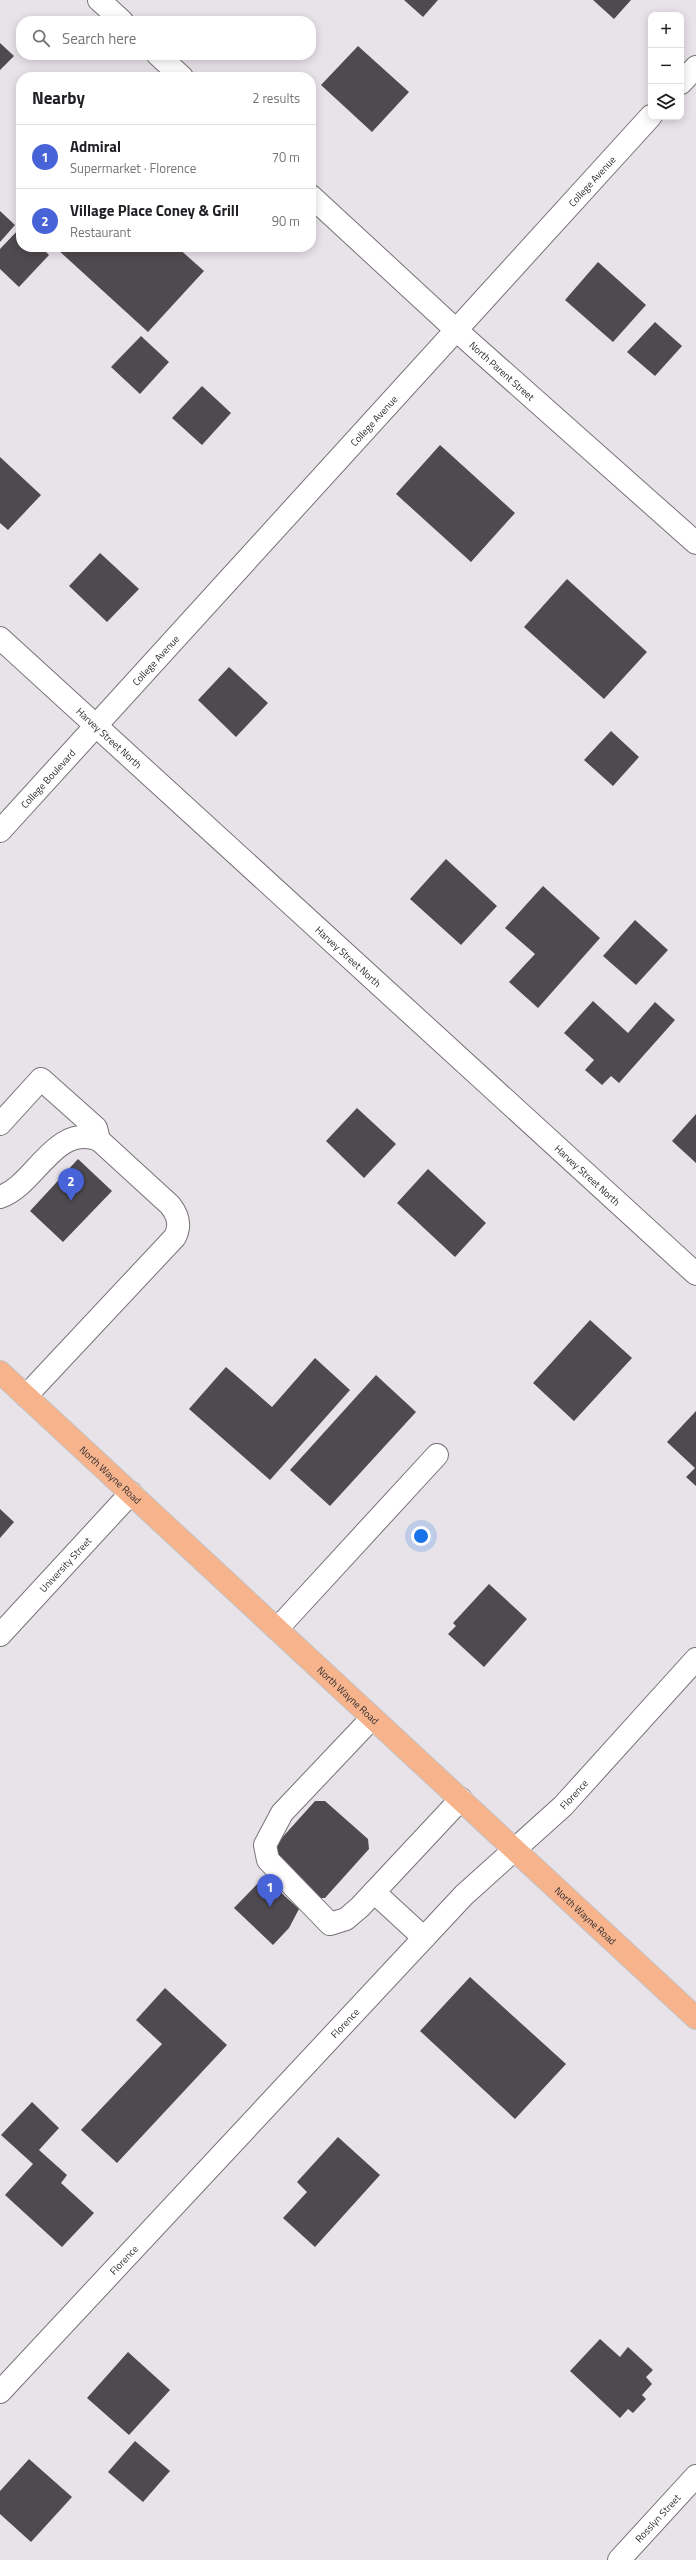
<!DOCTYPE html>
<meta charset="utf-8">
<style>
body{margin:0;font-family:"Titillium Web",sans-serif;background:#f2f2f2;color:#202124}
.controls{position:absolute;right:12px;top:12px;display:grid;overflow:hidden;border-radius:8px;box-shadow:0 2px 10px #0003}
.controls button{width:36px;height:36px;display:grid;place-items:center;padding:0;border:0;border-bottom:1px solid #e0e0e0;background:#fff;color:#202124;font:20px sans-serif}
.you{position:absolute;left:421px;top:1536px;width:14px;height:14px;margin:-10px;border:3px solid #fff;border-radius:50%;background:#1a73e8;box-shadow:0 0 0 6px #1a73e833}
.badge{display:grid;place-items:center;width:26px;height:26px;border-radius:50%;background:#4763d7;color:#fff;font-size:13px;font-weight:700}
.pin{position:absolute;translate:-50% -33px;filter:drop-shadow(0 1px 2px #0008)}
.pin::after{content:'';position:absolute;top:21px;width:14px;height:12px;background:inherit;clip-path:polygon(0 0,100% 0,50% 100%)}
.list{margin:0;padding:0;list-style:none}
h2{display:flex;justify-content:space-between;align-items:center;height:52px;margin:0;padding:0 16px;font-size:17px}
h2 small{font-size:13px;font-weight:400;color:#757577}
.list li{display:grid;grid-template-columns:26px 1fr auto;gap:12px;align-items:center;box-sizing:border-box;height:64px;padding:0 16px;border-top:1px solid #e0e0e0}
.list b{display:block;font-size:15px;white-space:nowrap}
.list p{margin:0;font-size:13px;white-space:nowrap;color:#757577}
.list em{font-size:13px;font-style:normal;color:#757577}
.icon{flex:none;width:22px;height:22px;fill:none;stroke:currentColor;stroke-width:2;stroke-linecap:round;stroke-linejoin:round}
.map{position:relative;flex:none;width:696px;height:2560px;overflow:hidden}
.search{position:absolute;background:#fff;box-shadow:0 2px 10px #0003;left:16px;top:16px;width:300px;height:44px;display:flex;align-items:center;gap:10px;box-sizing:border-box;padding:0 14px;border-radius:16px;color:#757577;font-size:15px}
.panel{position:absolute;background:#fff;box-shadow:0 2px 10px #0003;left:16px;top:72px;width:300px;height:180px;border-radius:16px}
.map>svg:first-child{display:block}
</style>
<div class="map">
<svg width="696" height="2560" viewBox="0 0 696 2560">
<rect width="100%" height="100%" fill="#e8e3e9"/>
<path fill="#4f4a4f" d="M404,0h34l-15,17z
M593,0h38l-17,19z
M0,43l14,13 -14,14z
M358,46l51,46 -37,40 -51,-47z
M0,211l15,14 -15,17z
M20,228l1,19h20l8,8 -30,32 -19,-18v-20z
M59,247h60l5,4 3,-4h50l27,24 -56,61 -91,-83z
M598,262l48,43 -33,37 -48,-42z
M655,322l27,24 -27,30 -28,-24z
M141,336l28,26 -29,32 -29,-27z
M202,386l29,27 -29,32 -30,-27z
M440,445l75,68 -44,49 -75,-68z
M0,457l41,38 -33,35 -8,-7z
M100,553l39,36 -32,33 -38,-36z
M567,579l80,73 -43,47 -80,-72z
M229,667l39,36 -32,34 -38,-37z
M611,731l28,26 -26,29 -29,-26z
M446,859l51,47 -36,39 -51,-46z
M543,886l57,52 -62,70 -29,-26 26,-28 -30,-26z
M635,920l33,30 -32,35 -33,-29z
M593,1001l35,32 27,-31 20,18 -56,63 -8,-7 -9,9 -17,-15 9,-10 -30,-27z
M357,1108l39,36 -32,34 -38,-37z
M696,1114v49l-24,-22z
M78,1159l34,32 -49,51 -33,-31z
M428,1169l58,54 -31,34 -58,-54z
M590,1320l42,38 -58,63 -41,-38z
M315,1358l35,32 -80,90 -81,-71 37,-42 46,40z
M376,1375l40,37 -86,94 -40,-36z
M696,1411v75l-10,-9 9,-9 -28,-26z
M0,1509l14,13 -14,16z
M489,1584l38,35 -43,48 -36,-33 8,-8 -3,-3z
M315,1801h10l43,38 1,10 -44,49h-10l-44,-48z
M264,1877l35,32 -10,19 -16,17 -39,-37z
M470,1977l96,87 -51,55 -95,-88z
M165,1988l62,57 -110,118 -36,-33 81,-86 -26,-24z
M32,2102l27,26 -20,22 28,25 -6,8 33,30 -32,34 -57,-52 28,-31 -32,-29z
M338,2137l42,38 -65,72 -32,-29 24,-26 -10,-10z
M600,2339l20,18 8,-10 25,23 -7,7 6,7 -10,11 4,4 -13,14 -5,-4 -8,9 -50,-47z
M128,2352l42,38 -41,45 -42,-37z
M135,2441l35,30 -27,31 -35,-30z
M29,2459l43,38 -41,45 -31,-28v-23z"/>
<g fill="none" stroke-linecap="round" stroke-linejoin="round">
<g stroke="#767276" stroke-width="24">
<g id="minor">
<path d="M99,0l23,21"/>
<path d="M158,55l24,22"/>
<path d="M681,83l15,-16"/>
<path id="s1" d="M311,196l144,133 241,214"/>
<path id="s2" d="M0,638l696,636"/>
<path id="s3" d="M0,831l651,-715"/>
<path d="M0,1124l41,-45 55,49 3,12"/>
<path d="M0,1197c35,-11 55,-75 99,-57l71,65c8,10 11,20 5,32l-149,159"/>
<path d="M277,1629l160,-174"/>
<path id="s4" d="M0,1635l131,-142"/>
<path d="M372,1718l-90,95 -17,32 3,15 62,64 16,-5 14,-12 101,-108"/>
<path d="M374,1892l50,46"/>
<path id="s5" d="M0,2392l464,-497 99,-89 133,-147"/>
<path id="s6" d="M619,2560l77,-84"/>
</g>
</g>
<g stroke="#c4c4c4" stroke-width="24">
<g id="major">
<path id="s7" d="M0,1372l696,646"/>
</g>
</g>
<use href="#minor" stroke="#fff" stroke-width="22"/>
<use href="#major" stroke="#f7b38c" stroke-width="22"/>
</g>
<g text-anchor="middle" dominant-baseline="central" stroke-width="4" stroke-linejoin="round" paint-order="stroke">
<g font-size="10" fill="#2d2b2d" stroke="#f6f1f6">
<text stroke="none"><textPath href="#s3" startOffset="879">College Avenue</textPath></text>
<text stroke="none"><textPath href="#s1" startOffset="259">North Parent Street</textPath></text>
<text stroke="none"><textPath href="#s3" startOffset="555">College Avenue</textPath></text>
<text stroke="none"><textPath href="#s3" startOffset="231">College Avenue</textPath></text>
<text stroke="none"><textPath href="#s2" startOffset="148">Harvey Street North</textPath></text>
<text stroke="none"><textPath href="#s3" startOffset="71">College Boulevard</textPath></text>
<text stroke="none"><textPath href="#s2" startOffset="472">Harvey Street North</textPath></text>
<text stroke="none"><textPath href="#s2" startOffset="796">Harvey Street North</textPath></text>
<text stroke="none"><textPath href="#s7" startOffset="151">North Wayne Road</textPath></text>
<text stroke="none"><textPath href="#s4" startOffset="96">University Street</textPath></text>
<text stroke="none"><textPath href="#s7" startOffset="475">North Wayne Road</textPath></text>
<text stroke="none"><textPath href="#s5" startOffset="829">Florence</textPath></text>
<text stroke="none"><textPath href="#s7" startOffset="799">North Wayne Road</textPath></text>
<text stroke="none"><textPath href="#s5" startOffset="505">Florence</textPath></text>
<text stroke="none"><textPath href="#s5" startOffset="181">Florence</textPath></text>
<text stroke="none"><textPath href="#s6" startOffset="57">Rosslyn Street</textPath></text>
</g>
</g>
</svg>
<div class="controls">
<button>+</button>
<button>−</button>
<button><svg class="icon" aria-label="layers" viewBox="0 0 24 24"><path d="M12 4l9 5-9 5-9-5zM3 14l9 5 9-5"/></svg></button>
</div>
<div class="you"></div>
<div class="pin badge" style="left:270px;top:1907px">1</div>
<div class="pin badge" style="left:71px;top:1201px">2</div>
<div class="search"><svg class="icon" aria-label="search" viewBox="0 0 24 24"><circle cx="10" cy="10" r="6"/><path d="M15 15l6 6"/></svg>Search here</div>
<section class="panel">
<h2>Nearby<small>2 results</small></h2>
<ul class="list">
<li><span class="badge">1</span><div><b>Admiral</b><p>Supermarket · Florence</p></div><em>70 m</em></li>
<li><span class="badge">2</span><div><b>Village Place Coney &amp; Grill</b><p>Restaurant</p></div><em>90 m</em></li>
</ul>
</section>
</div>
